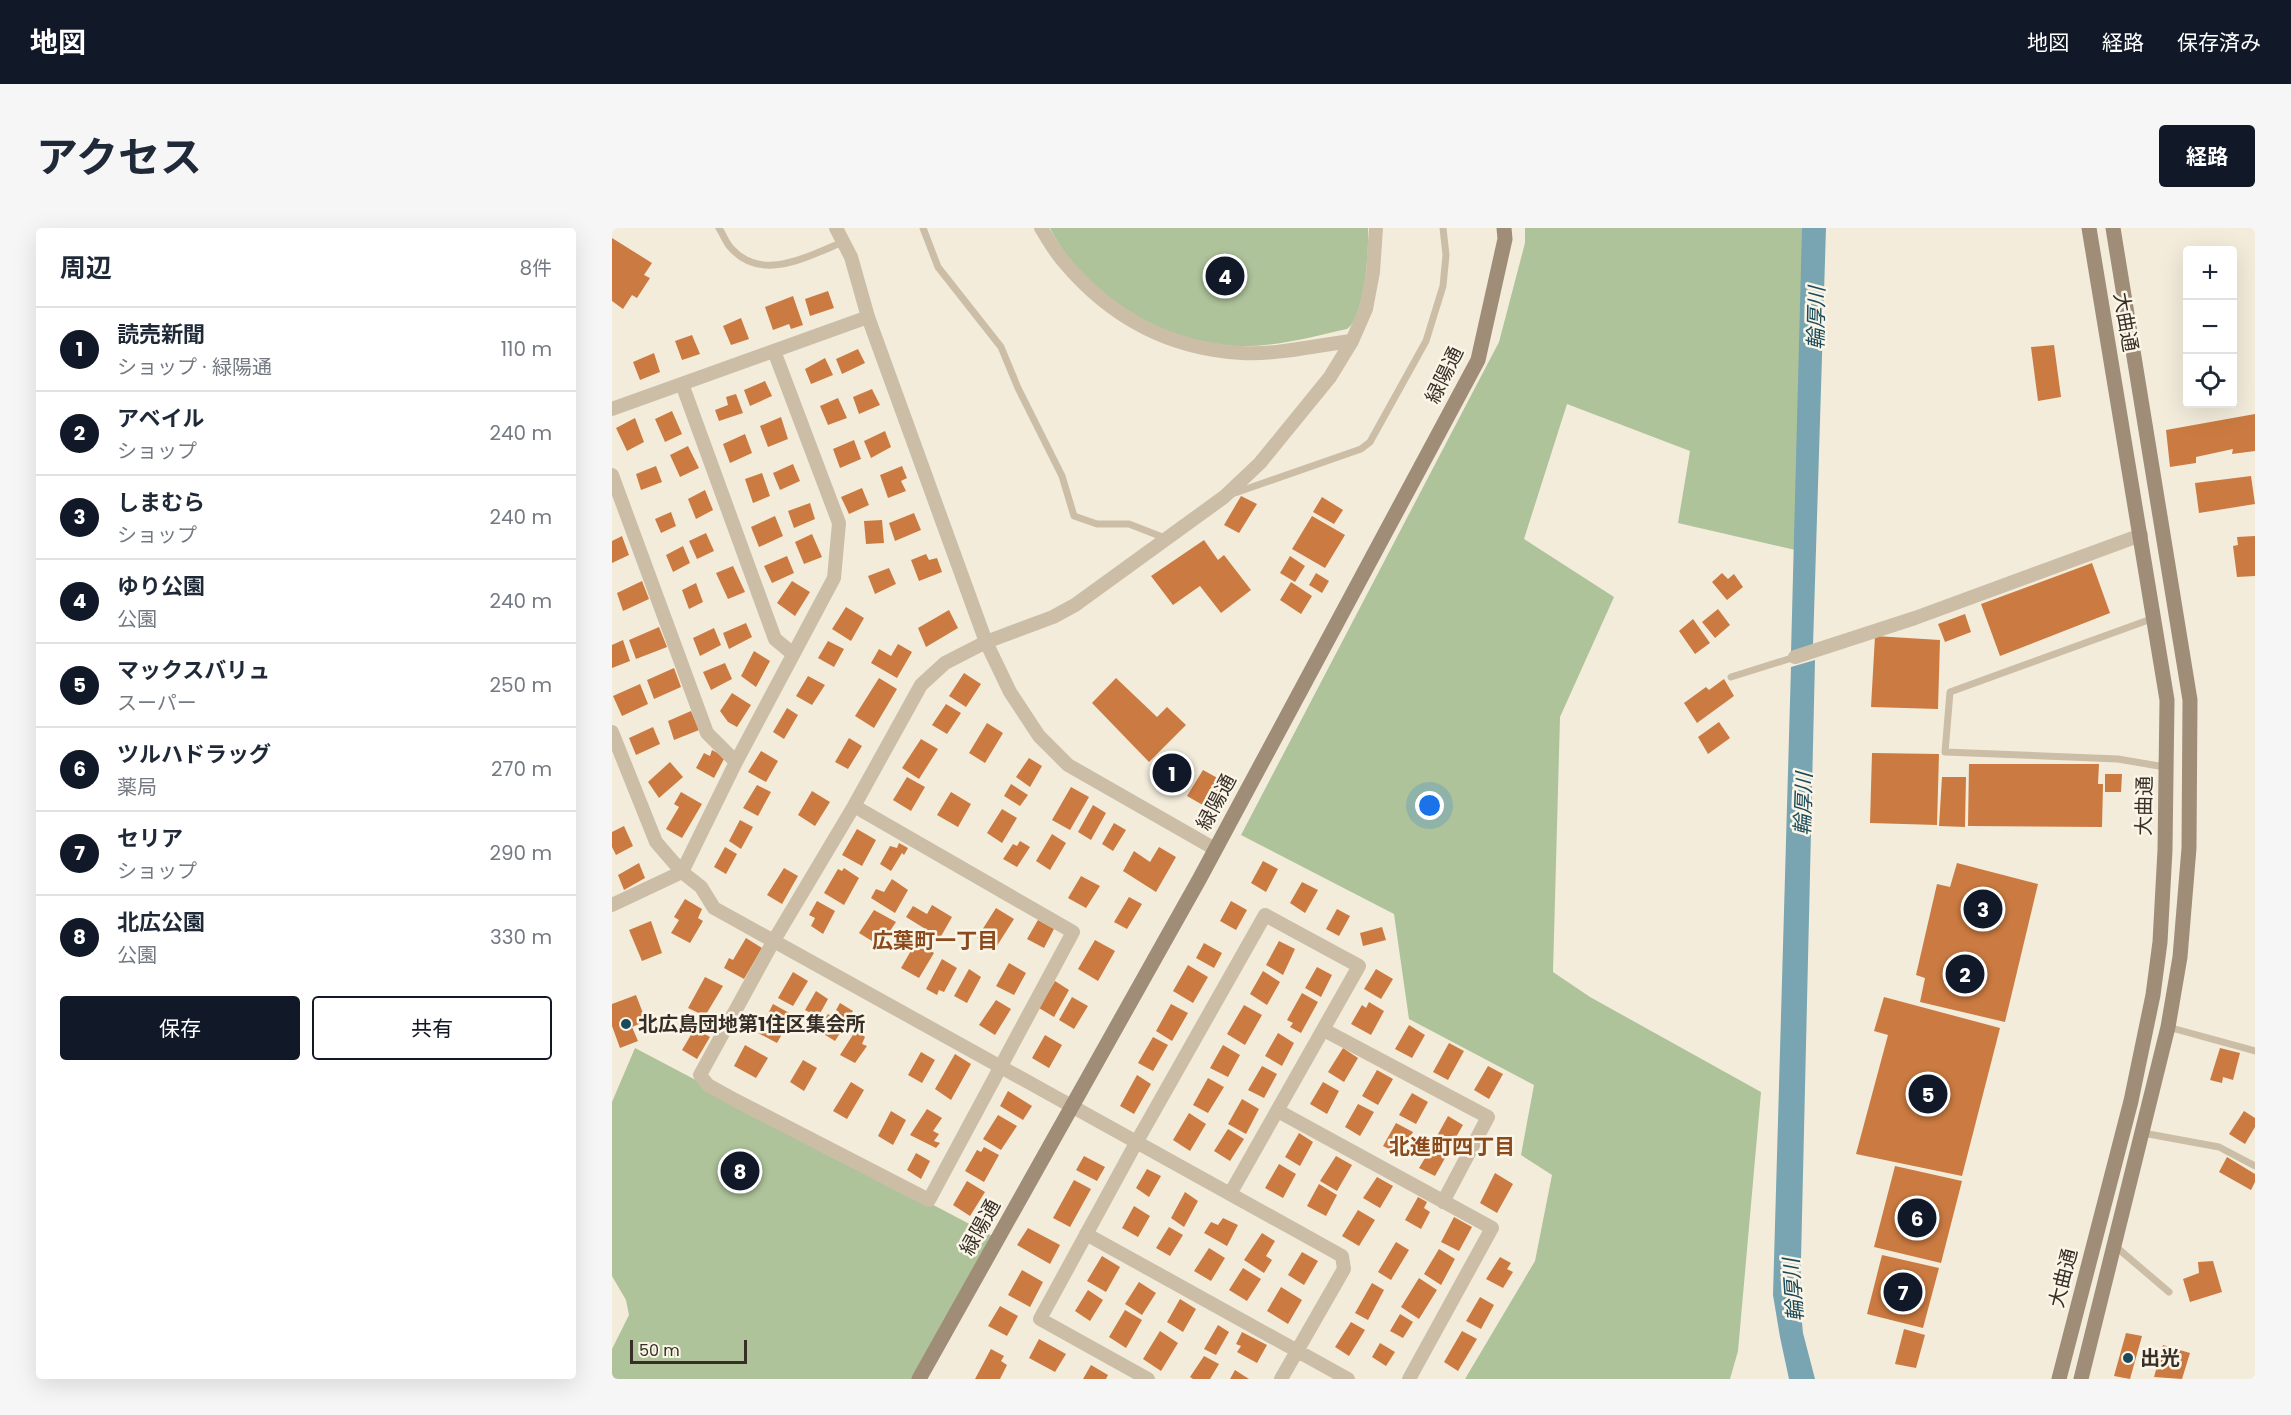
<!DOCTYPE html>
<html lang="ja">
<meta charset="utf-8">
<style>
body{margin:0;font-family:Poppins,"Noto Sans JP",sans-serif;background:#f6f6f7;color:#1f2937}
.controls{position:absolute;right:18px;top:18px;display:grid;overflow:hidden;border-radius:6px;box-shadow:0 6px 24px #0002}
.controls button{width:54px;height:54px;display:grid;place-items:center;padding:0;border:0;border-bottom:2px solid #e0e1e3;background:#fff;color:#1f2937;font:30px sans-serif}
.scale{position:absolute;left:18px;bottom:15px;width:117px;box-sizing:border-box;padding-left:6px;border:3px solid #372f27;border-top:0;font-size:16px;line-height:21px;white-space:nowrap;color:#372f27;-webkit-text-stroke:4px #faf5e7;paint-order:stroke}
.you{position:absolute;left:818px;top:578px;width:21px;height:21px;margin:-15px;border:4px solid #fff;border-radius:50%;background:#1a73e8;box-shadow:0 0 0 9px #1a73e833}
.badge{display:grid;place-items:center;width:39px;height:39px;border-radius:50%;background:#111827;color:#fff;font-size:20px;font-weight:700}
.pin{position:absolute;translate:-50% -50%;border:3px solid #fff;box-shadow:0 2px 6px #0006}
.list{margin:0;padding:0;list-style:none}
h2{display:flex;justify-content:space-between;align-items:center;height:78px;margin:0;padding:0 24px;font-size:26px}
h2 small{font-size:20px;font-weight:400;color:#747a83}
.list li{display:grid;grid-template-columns:39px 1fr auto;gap:18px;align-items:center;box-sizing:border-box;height:84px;padding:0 24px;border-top:2px solid #e0e1e3}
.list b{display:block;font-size:22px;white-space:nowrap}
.list p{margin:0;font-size:20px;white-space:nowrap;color:#747a83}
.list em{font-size:20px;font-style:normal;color:#747a83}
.actions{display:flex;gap:12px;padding:18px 24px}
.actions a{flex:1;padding:14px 0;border:2px solid #111827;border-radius:6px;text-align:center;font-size:21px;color:#111827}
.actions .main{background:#111827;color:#fff}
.icon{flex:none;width:33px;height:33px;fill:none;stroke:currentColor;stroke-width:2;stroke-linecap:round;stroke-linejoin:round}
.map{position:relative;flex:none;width:1643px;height:1151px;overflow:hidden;border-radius:6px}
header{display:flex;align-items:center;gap:36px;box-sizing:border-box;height:84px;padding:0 30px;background:#111827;color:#fff}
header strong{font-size:28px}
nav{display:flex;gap:33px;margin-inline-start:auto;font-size:21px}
.intro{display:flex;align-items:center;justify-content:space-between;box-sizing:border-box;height:144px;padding:0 36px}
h1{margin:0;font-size:42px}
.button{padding:15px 27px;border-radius:6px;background:#111827;color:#fff;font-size:21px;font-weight:700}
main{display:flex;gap:36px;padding:0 36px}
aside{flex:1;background:#fff;border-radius:6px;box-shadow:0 6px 24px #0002}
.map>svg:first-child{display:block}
</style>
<header>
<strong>地図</strong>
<nav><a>地図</a><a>経路</a><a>保存済み</a></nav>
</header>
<div class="intro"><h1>アクセス</h1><a class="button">経路</a></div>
<main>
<aside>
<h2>周辺<small>8件</small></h2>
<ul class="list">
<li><span class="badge">1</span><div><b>読売新聞</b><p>ショップ · 緑陽通</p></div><em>110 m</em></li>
<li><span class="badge">2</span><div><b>アベイル</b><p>ショップ</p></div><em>240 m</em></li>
<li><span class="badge">3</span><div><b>しまむら</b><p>ショップ</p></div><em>240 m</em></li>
<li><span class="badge">4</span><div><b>ゆり公園</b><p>公園</p></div><em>240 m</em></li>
<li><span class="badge">5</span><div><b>マックスバリュ</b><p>スーパー</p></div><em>250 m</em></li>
<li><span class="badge">6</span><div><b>ツルハドラッグ</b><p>薬局</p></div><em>270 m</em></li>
<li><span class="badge">7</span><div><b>セリア</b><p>ショップ</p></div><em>290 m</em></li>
<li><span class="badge">8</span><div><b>北広公園</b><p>公園</p></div><em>330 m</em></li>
</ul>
<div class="actions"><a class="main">保存</a><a>共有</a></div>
</aside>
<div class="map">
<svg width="1643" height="1151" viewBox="0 0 1643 1151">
<rect width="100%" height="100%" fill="#f3ecdb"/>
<path fill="#aec39a" d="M438,0h318c1,22 -3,89 -21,101 -36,8 -75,19 -113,17 -73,-3 -151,-52 -184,-118z
M913,0h284l-9,323 -122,-28 12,-72 -123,-47 -43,135 90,58 -54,120 -7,255 37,25 171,95 -23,259 -8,28h-265l70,-118 17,-86 -31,-20 13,-70 -125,-66 -15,-105 -153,-79 258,-493 26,-99z
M23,820l363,191 -79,140h-307v-30l17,-34 -3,-15 -14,-24v-174z"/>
<path fill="#78a5b1" d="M1190,0h24l-13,418 -22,7z
M1203,432l-15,642 3,31 12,46h-26l-9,-42 -7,-42 18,-628z"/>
<path fill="#cb7b41" d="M0,10l40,25 -8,12 6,3 -13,20 -5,-3 -9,14 -11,-8z
M216,63l6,17 -24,8 -5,-17z
M181,68l10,29 -12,4 -2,-5 -16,6 -8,-23z
M129,90l8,21 -18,6 -8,-19z
M80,107l8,19 -18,6 -7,-19z
M1442,117l7,52 -23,4 -7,-54z
M246,121l7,14 -23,11 -6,-15z
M42,125l6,19 -20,8 -7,-18z
M213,130l8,17 -22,9 -6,-15z
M153,153l7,15 -22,10 -6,-16z
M260,161l8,16 -21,9 -6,-17z
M124,166l7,19 -24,8 -4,-11 13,-5 -2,-8z
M226,170l9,20 -19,7 -8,-19z
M60,183l10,23 -17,8 -10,-23z
M1643,186v37l-23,3 1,-5 -37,8v6l-26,4 -4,-37z
M169,189l7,22 -20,8 -8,-21z
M23,190l9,24 -17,9 -11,-23z
M273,203l6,16 -20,11 -7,-17z
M133,206l7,19 -22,10 -7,-19z
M242,212l7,19 -21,9 -7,-19z
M76,218l11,22 -19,9 -10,-22z
M181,236l7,17 -20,9 -7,-17z
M44,238l6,16 -21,8 -5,-16z
M290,238l5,12 -6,3 5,10 -18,7 -8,-23z
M150,245l8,23 -17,7 -8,-24z
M1639,248l4,28 -56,9 -4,-30z
M250,260l7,17 -20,9 -8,-17z
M93,262l8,20 -17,9 -8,-20z
M629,268l16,8 -18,29 -15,-8z
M710,269l21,13 -9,14 -21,-12z
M198,275l5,16 -21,9 -6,-17z
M59,284l5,14 -15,7 -6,-14z
M302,285l7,17 -26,11 -6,-18z
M163,288l8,20 -24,11 -8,-20z
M700,288l33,19 -20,33 -33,-19z
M270,292l2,23 -18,1 -2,-23z
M94,305l8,18 -17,8 -8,-18z
M200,306l10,23 -18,7 -9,-22z
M10,308l7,19 -17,8v-22z
M1643,308v40l-18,1 -4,-31 5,-1 -1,-8z
M592,312l14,20 6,-5 27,35 -30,23 -21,-27 -27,19 -22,-29z
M71,318l7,17 -17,9 -7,-17z
M314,326l3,6 8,-2 5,14 -23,9 -8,-21z
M175,328l7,17 -22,10 -8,-17z
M678,328l15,10 -10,16 -15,-9z
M1480,335l18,50 -110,43 -19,-52z
M121,338l12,26 -17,7 -12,-26z
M277,340l7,16 -21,10 -7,-18z
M704,345l13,8 -7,12 -13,-8z
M1110,345l6,6 6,-5 9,13 -16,13 -15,-18z
M30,353l7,18 -26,12 -6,-18z
M180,353l18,11 -15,24 -18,-13z
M679,354l21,14 -11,18 -21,-14z
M84,355l7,19 -14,7 -7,-19z
M234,379l18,11 -13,23 -19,-12z
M1106,381l12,16 -15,13 -13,-16z
M337,382l9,18 -32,19 -8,-19z
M1353,386l6,18 -26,10 -7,-18z
M1081,391l17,24 -15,11 -16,-23z
M134,395l6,14 -23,12 -6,-16z
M47,399l8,20 -31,12 -7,-19z
M102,400l7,17 -21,11 -7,-18z
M1263,408l65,4 -2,69 -67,-2z
M11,412l7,21 -18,7v-23z
M216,413l16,8 -10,18 -16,-9z
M286,416l14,8 -15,26 -26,-15 8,-14 12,7z
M142,423l16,10 -14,26 -15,-11z
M113,435l7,16 -21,11 -8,-18z
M62,440l7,19 -27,12 -7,-19z
M352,445l17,11 -15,23 -17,-11z
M196,448l17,9 -13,20 -16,-9z
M267,450l18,11 -23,39 -19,-12z
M504,450l41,39 10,-10 19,18 -37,37 -57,-59z
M1112,451l10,17 -37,27 -13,-20 22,-16 3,3z
M28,456l8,20 -26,12 -9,-20z
M120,465l19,12 -14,22 -9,-5 -8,-11z
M334,476l15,9 -14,21 -15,-9z
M175,480l11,7 -14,24 -11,-7z
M79,483l8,19 -25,10 -6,-19z
M1107,494l11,16 -22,16 -10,-17z
M375,495l16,10 -18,30 -16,-10z
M41,499l7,17 -24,11 -7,-17z
M237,510l13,8 -14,23 -13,-7z
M309,511l17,10 -19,30 -17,-11z
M100,522l13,7 -11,21 -18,-10 8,-15 6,3z
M149,523l17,10 -12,21 -18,-10z
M1260,525l67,1 -2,71 -67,-2z
M557,526l23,12 -16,27 -22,-12z
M417,530l13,8 -12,21 -14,-10z
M58,534l13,15 -24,21 -11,-16z
M1357,536h130l-1,20h5l-1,43 -134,-1z
M591,542l20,11 -15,27 -21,-12z
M1493,546h17l-1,18h-16z
M295,549l18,10 -14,24 -18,-11z
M1330,549h24l-1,50 -26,-1z
M399,556l17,11 -8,11 -16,-10z
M145,557l14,7 -13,24 -15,-8z
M459,559l18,10 -19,33 -18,-10z
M200,563l18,11 -15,24 -17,-11z
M69,564l21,12 -20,34 -16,-9 13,-22 -5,-3z
M339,564l20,12 -13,23 -21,-12z
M481,577l13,8 -15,27 -13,-8z
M390,581l15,9 -15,25 -15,-10z
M128,592l13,7 -12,22 -12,-8z
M502,595l12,7 -13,21 -11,-7z
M12,598l9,20 -17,9 -4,-8v-15z
M245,601l19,11 -14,26 -20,-11z
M440,606l14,9 -16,27 -14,-9z
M408,613l10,6 -13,20 -14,-8 10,-15 4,2z
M287,615l9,5 -4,7 -2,-2 -11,18 -11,-7 10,-18 7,2z
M113,619l12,7 -11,20 -12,-7z
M547,619l17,10 -20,35 -33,-21 11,-20 16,11z
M651,633l15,8 -12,23 -15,-9z
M27,635l6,15 -21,12 -6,-15z
M1345,635l81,21 -33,138 -85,-20 5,-24 -9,-3 21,-91 13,3z
M172,640l14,8 -16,28 -15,-9z
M232,640l15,10 -15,27 -20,-12 14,-24 4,2z
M469,648l19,10 -14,22 -18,-10z
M280,651l16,11 -13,23 -24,-15 5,-9 8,3z
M690,654l16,8 -13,23 -15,-10z
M517,669l13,7 -15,25 -13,-7z
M73,671l17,10 -4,9 5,3 -13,22 -19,-10 8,-13 -5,-3z
M205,673l18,10 -12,23 -12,-8 4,-8 -6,-3z
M619,673l16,9 -11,20 -16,-9z
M320,677l20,12 -12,21 -34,-21 7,-11 14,8z
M384,680l18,11 -19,30 -18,-11z
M725,681l13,7 -11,20 -13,-7z
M262,682l22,12 -16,24 -21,-13z
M426,692l16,9 -10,19 -17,-9z
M39,693l11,32 -20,8 -13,-31z
M770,699l4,13 -23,6 -3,-13z
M134,710l16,10 -18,31 -20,-11 5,-10 4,2z
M483,712l20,11 -17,30 -20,-12z
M667,713l16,8 -12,26 -17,-10z
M304,714l18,11 -15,25 -18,-10z
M592,715l18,10 -8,15 -18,-10z
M330,731l15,9 -13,24 -5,-2 -2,5 -11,-6z
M397,735l17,10 -12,22 -18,-9z
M576,737l20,12 -15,26 -20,-12z
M705,739l15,8 -11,22 -16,-9z
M357,741l12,8 -14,26 -13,-7z
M764,741l17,10 -12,20 -17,-10z
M651,743l17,11 -13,23 -17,-11z
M181,744l15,9 -15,25 -15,-8z
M93,749l18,9 -18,30 -17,-8z
M443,753l14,9 -15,27 -15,-9z
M204,763l12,8 -10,18 -13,-7z
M690,765l16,9 -17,31 -11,-6 3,-4 -6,-3z
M24,767l10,26 -14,6 6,14 -18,7 -8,-22v-22z
M460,769l16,9 -14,23 -15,-9z
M1272,769l116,31 -38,148 -106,-22 32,-119 -14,-4z
M384,772l15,9 -16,26 -16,-10z
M757,774l15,9 -13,24 -20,-11 11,-19 4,3z
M228,775l13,8 -5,7h-2l-3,5 3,1 -11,17 -13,-8 5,-8 -4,-3 5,-8 6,4 5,-6 -3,-2z
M161,776l20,11 -16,28 -19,-10z
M559,776l17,9 -16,28 -16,-10z
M632,777l18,10 -17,30 -18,-11z
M797,797l16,10 -13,23 -17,-9z
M83,800l15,9 -13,22 -15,-9z
M244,802l9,7 -3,7 5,2 -12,17 -15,-8z
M666,805l16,10 -12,23 -17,-10z
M433,807l17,10 -13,23 -17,-10z
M541,809l15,8 -15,26 -15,-8z
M837,815l15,8 -16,29 -15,-8z
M133,817l23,13 -12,20 -22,-12z
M611,817l17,10 -12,22 -18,-9z
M731,820l15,10 -14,24 -16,-10z
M1608,820l20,5 -7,27 -10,-3 -1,6 -12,-3z
M309,824l14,8 -13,23 -14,-8z
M343,826l16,10 -20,36 -16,-11z
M191,832l14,8 -13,23 -14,-9z
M650,838l15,8 -13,24 -16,-8z
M876,838l15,8 -14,25 -15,-9z
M765,842l16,9 -15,26 -16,-9z
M525,847l14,9 -17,30 -14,-8z
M596,850l16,9 -16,26 -15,-8z
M239,854l13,8 -17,29 -14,-8z
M711,854l16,9 -12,23 -17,-10z
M396,863l24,15 -9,14 -23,-14z
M800,865l16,9 -12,22 -17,-9z
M630,871l17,10 -13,25 -18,-10z
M746,876l16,8 -14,24 -15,-9z
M315,881l15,9 -9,13 6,3 -5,7 6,2 -4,5 -26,-13z
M279,883l15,9 -13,25 -15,-9z
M1632,883l11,7v9l-10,17 -16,-10z
M577,885l17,11 -16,27 -17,-11z
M386,887l19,11 -16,24 -18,-11z
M836,888l15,9 -11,19 -15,-8z
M784,895l17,9 -12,23 -18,-9z
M616,901l16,10 -14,22 -16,-10z
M687,905l14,9 -13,24 -15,-9z
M822,915l15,8 -14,25 -16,-8z
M372,919l15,8 -15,27 -19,-11 12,-21 4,2z
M304,925l14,8 -9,18 -14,-9z
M472,928l21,11 -8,14 -21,-11z
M724,928l16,9 -15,26 -17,-10z
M1615,929l28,17v8l-4,8 -32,-18z
M667,936l17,10 -13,24 -18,-10z
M1283,938l67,15 -21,82 -67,-16z
M535,941l14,7 -12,21 -13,-9z
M883,945l18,11 -16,29 -17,-10z
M765,949l16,9 -13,22 -17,-10z
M462,952l17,9 -21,38 -17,-9z
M355,953l18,11 -15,24 -17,-11z
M707,956l18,11 -11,21 -19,-10z
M573,964l13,9 -14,26 -13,-9z
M806,969l9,5 -3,6 6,4 -9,17 -16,-9z
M522,978l16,10 -12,21 -16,-9z
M746,982l17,10 -16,26 -17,-10z
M842,989l18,10 -13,24 -18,-9z
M611,990l15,7 -11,21 -23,-13 7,-11 7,3z
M557,999l14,8 -13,21 -14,-8z
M416,1000l32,17 -10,19 -33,-19z
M650,1005l13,8 -9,15 6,4 -8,13 -20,-13z
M784,1014l13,8 -18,30 -13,-8z
M597,1020l16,10 -14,23 -17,-10z
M827,1021l16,10 -14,26 -17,-11z
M690,1024l16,9 -14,24 -16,-10z
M1270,1027l57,13 -16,60 -56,-14z
M490,1028l18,11 -14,25 -19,-11z
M888,1029l11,6 -4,6 6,3 -10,16 -17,-9z
M1601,1033l9,31 -32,10 -7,-23 16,-6 -1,-11z
M631,1040l18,11 -14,22 -18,-11z
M410,1042l21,12 -13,25 -22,-12z
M807,1050l18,12 -18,29 -18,-12z
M527,1054l17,11 -14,22 -17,-11z
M760,1055l12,7 -16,30 -13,-7z
M669,1059l21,13 -14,24 -21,-13z
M476,1062l15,10 -13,21 -15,-10z
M868,1069l14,8 -13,24 -15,-8z
M568,1071l16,10 -13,23 -16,-10z
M388,1078l18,10 -11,20 -19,-10z
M513,1082l17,10 -16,28 -17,-11z
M788,1086l13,8 -10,16 -13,-7z
M739,1094l14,8 -16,26 -14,-9z
M606,1097l11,7 -13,23 -12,-6z
M1292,1101l21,6 -9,33 -21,-4z
M548,1103l18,12 -17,28 -18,-12z
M850,1103l15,8 -19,32 -14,-9z
M630,1104l25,13 -10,18 -20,-11 4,-6 -5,-2z
M1514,1105l16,3 -12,43 -16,-3z
M427,1111l27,15 -11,18 -26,-14z
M768,1115l15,9 -9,14 -14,-9z
M1551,1117l27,8 -8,26 -28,-2z
M379,1121l13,7 -3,5 6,4 -7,14h-25z
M592,1128l15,8 -9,15h-17l-3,-2z
M479,1137l17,10 -2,4h-23z
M623,1142l14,9h-19z"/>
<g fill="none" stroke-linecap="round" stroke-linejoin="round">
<path stroke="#ccbea6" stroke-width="7" d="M107,0c4,6 7,15 12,20 31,35 77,8 112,-6
M311,0l15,39 63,80 17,41 44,88 12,40 23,8h32l36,14
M620,266l129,-45 9,-7 56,-101 17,-55 3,-31 -3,-27
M1542,390l-204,74 -5,60 173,7 47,8
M1119,449l64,-20
M1556,799l87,24
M1531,905l76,14 36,19
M1503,1018l54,46"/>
<path stroke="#ccbea6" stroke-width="14" d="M224,0l15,29 17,60 118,325 24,50 29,44 29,29 147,84
M429,0c7,11 14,24 23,34 47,56 105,87 178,91 36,2 74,-8 110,-12
M70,156l93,255 18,15
M0,181l256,-92
M0,247l95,258 29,29
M1183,429l120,-39 226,-83
M0,504l44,110 26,30 19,15 13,21 628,348 2,13 -63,110
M242,578l219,126 -144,268 -194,-100 -27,-15 -8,-10 73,-133 81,-136 67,-121 24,-22 41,-21 67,-25 22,-12 149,-108 36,-34 70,-86 22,-36 14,-32 7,-37 3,-44
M0,677l70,-33 54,-110 98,-184 5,-55 -65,-172
M712,802l164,87 -45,85
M666,883l214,117 -83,151
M474,1006l262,145
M536,1151l-108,-60 96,-176 129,-228 94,51 -129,228"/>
<path stroke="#9f8d77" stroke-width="15" d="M307,1151l281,-501 278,-518 27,-121 -1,-11
M1447,1151l72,-278 22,-106 7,-53 5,-92 2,-150 -78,-472
M1469,1151l87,-352 12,-70 9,-109 1,-148 -77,-472"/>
</g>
<g fill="#1b4b5b" stroke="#faf5e7" stroke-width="2">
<circle cx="14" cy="796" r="6"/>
<circle cx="1516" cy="1130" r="6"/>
</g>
<g text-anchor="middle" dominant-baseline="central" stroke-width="5" stroke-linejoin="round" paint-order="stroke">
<g font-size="20" fill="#372f27" stroke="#faf5e7">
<text transform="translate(1514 94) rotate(80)">大曲通</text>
<text transform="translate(832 147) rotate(-64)">緑陽通</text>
<text transform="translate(604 574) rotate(-62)">緑陽通</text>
<text transform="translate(1532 578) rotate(-89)">大曲通</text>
<text transform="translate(368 999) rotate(-61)">緑陽通</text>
<text transform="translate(1451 1050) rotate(-76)">大曲通</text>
</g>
<g font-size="20" font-weight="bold" fill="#372f27" stroke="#faf5e7" text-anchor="start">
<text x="26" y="796">北広島団地第1住区集会所</text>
<text x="1528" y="1130">出光</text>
</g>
<g font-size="21" font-style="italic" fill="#1b4b5b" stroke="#faf5e7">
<text transform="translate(1204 90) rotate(-89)">輪厚川</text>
<text transform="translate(1191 576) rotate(-88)">輪厚川</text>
<text transform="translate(1181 1062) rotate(-94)">輪厚川</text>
</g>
<g font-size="21" font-weight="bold" fill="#8a4a1d" stroke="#faf5e7">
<text x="323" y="712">広葉町一丁目</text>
<text x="840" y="918">北進町四丁目</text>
</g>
</g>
</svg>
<div class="controls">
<button>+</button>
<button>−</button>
<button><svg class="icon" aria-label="locate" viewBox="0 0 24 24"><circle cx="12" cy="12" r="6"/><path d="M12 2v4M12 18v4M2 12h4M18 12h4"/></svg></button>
</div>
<div class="scale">50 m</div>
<div class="you"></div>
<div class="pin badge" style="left:560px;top:545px">1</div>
<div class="pin badge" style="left:1353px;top:746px">2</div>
<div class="pin badge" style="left:1371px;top:681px">3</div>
<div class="pin badge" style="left:613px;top:48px">4</div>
<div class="pin badge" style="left:1316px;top:866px">5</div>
<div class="pin badge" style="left:1305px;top:990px">6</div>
<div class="pin badge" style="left:1291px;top:1064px">7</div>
<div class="pin badge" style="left:128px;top:943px">8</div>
</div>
</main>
